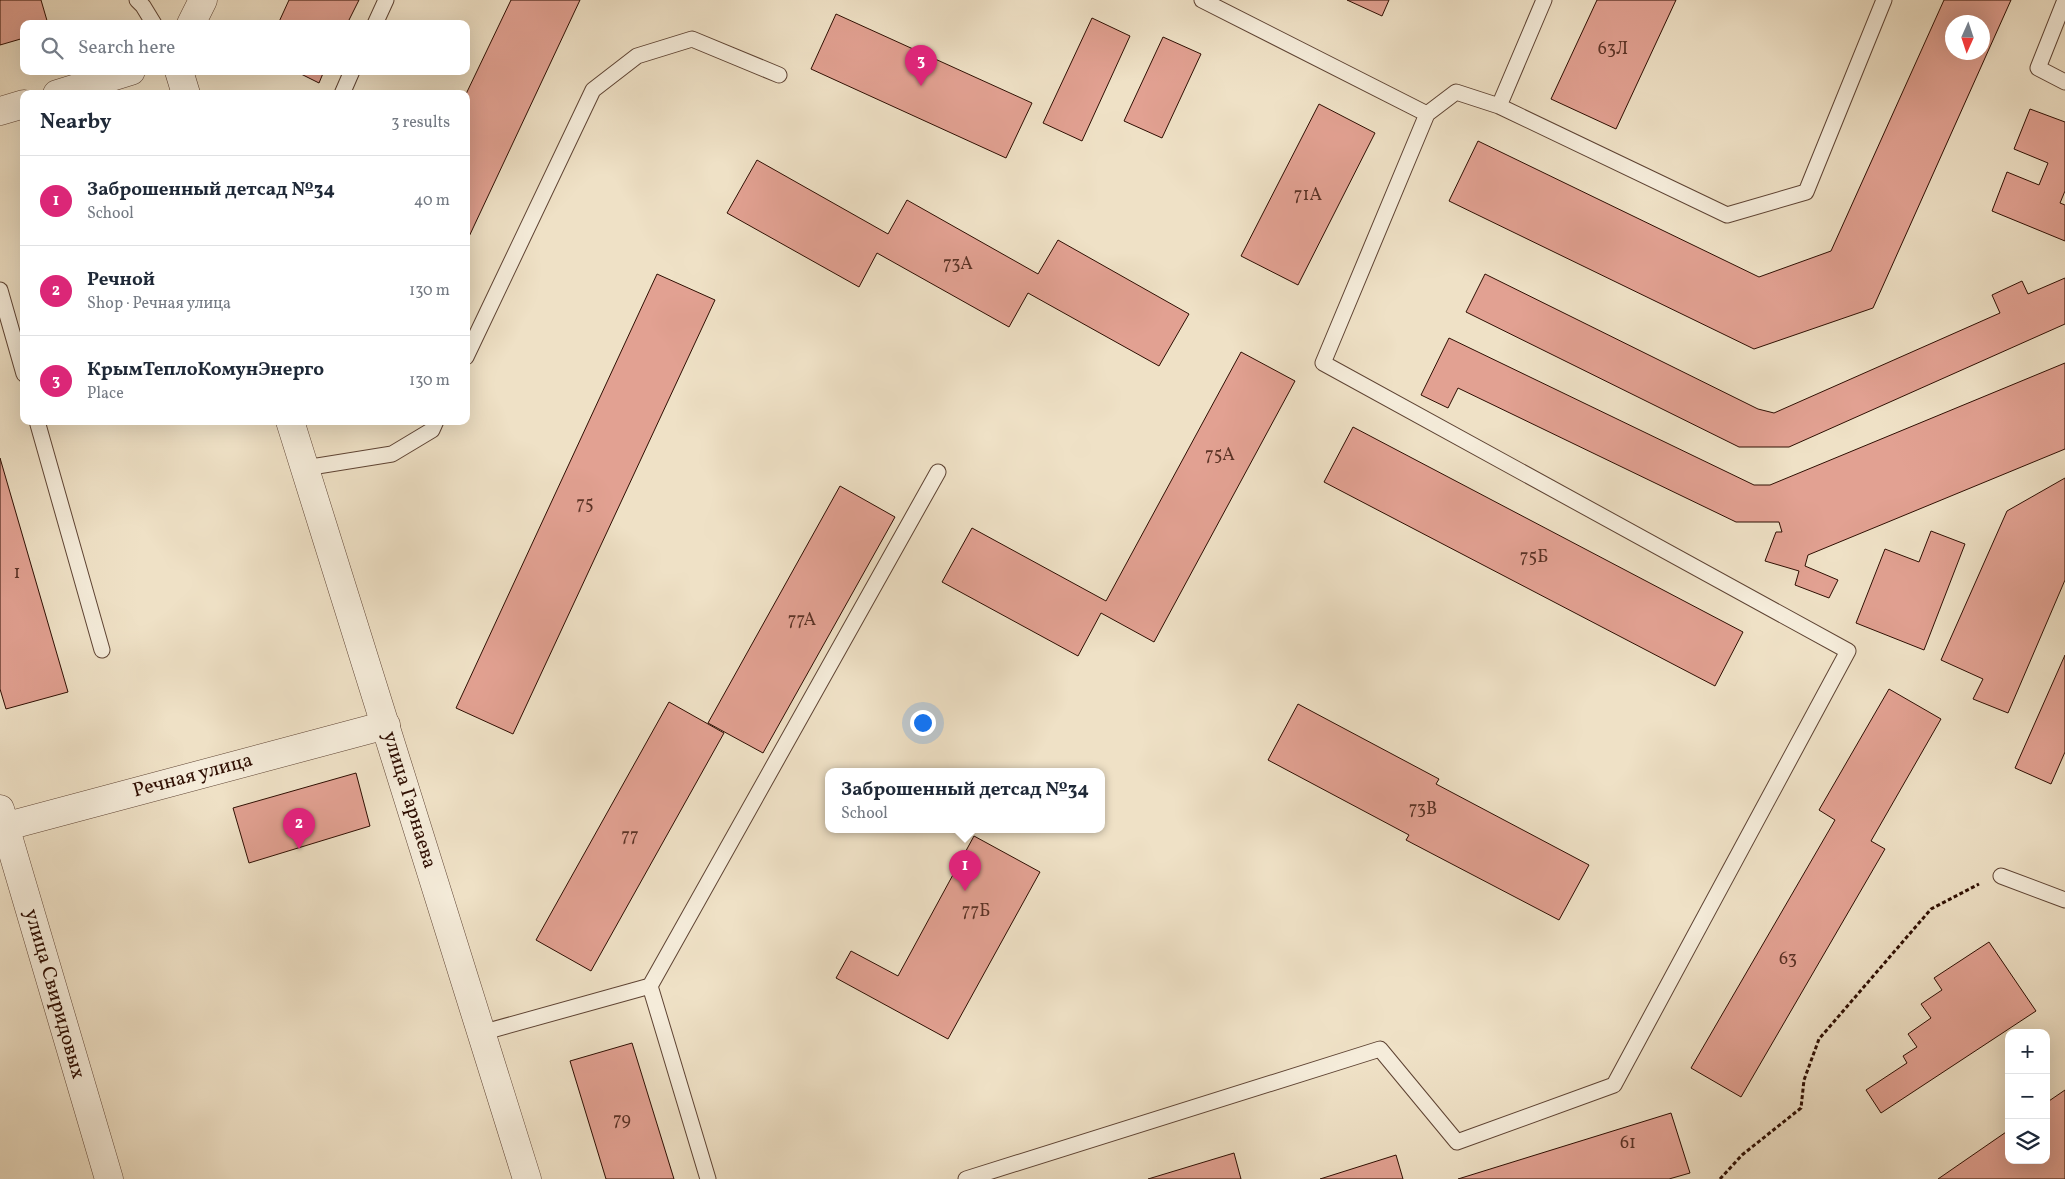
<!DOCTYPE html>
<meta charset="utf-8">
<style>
body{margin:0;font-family:Vollkorn,serif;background:#f2f2f3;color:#1f2937}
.controls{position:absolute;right:15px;bottom:15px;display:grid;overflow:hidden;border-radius:10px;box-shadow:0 5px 20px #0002}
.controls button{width:45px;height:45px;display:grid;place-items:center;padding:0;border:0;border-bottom:1px solid #e0e1e3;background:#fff;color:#1f2937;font:25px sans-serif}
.compass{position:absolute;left:1945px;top:15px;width:45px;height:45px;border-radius:50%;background:#fff;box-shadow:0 5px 20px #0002;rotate:183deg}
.you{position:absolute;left:922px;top:722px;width:18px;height:18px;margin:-12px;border:4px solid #fff;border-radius:50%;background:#1a73e8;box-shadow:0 0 0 8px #1a73e833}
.badge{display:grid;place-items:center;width:32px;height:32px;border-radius:50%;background:#db2777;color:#fff;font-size:16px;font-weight:700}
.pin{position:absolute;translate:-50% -41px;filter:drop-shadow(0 1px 2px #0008)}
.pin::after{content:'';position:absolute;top:26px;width:18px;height:15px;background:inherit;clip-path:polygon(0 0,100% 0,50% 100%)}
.popup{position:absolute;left:825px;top:768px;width:280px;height:65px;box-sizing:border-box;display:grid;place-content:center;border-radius:10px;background:#fff;filter:drop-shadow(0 1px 4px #0005);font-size:16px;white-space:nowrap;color:#747a83}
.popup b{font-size:19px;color:#1f2937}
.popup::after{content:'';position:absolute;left:50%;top:100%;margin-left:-10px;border:10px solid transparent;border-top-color:#fff}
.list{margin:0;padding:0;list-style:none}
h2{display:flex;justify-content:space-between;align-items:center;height:65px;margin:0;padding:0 20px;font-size:21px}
h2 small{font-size:16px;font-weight:400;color:#747a83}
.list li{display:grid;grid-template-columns:32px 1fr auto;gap:15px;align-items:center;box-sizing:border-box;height:90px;padding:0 20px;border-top:1px solid #e0e1e3}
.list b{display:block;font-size:19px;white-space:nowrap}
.list p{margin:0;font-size:16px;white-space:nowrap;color:#747a83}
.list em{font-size:16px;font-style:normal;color:#747a83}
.icon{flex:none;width:28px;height:28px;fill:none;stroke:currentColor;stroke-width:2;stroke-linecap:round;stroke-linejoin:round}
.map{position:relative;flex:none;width:2065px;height:1179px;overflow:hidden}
.search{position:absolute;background:#fff;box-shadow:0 5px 20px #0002;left:20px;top:20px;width:450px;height:55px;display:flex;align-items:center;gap:12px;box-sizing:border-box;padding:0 18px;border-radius:10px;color:#747a83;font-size:19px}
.panel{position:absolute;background:#fff;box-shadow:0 5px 20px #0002;left:20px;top:90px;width:450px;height:335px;border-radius:10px}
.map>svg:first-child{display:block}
</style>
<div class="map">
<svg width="2065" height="1179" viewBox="0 0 2065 1179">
<rect width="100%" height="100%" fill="#efe1c6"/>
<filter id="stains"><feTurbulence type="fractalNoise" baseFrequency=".004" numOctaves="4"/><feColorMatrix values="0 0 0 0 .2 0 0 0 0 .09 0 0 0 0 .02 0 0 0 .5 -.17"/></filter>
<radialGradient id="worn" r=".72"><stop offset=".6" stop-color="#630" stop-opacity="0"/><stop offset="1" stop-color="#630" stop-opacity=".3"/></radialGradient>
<path fill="#e2a192" stroke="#2e0e02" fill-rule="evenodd" d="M0,0h41l7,24h-24v14l-24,7z
M289,0h70l-12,24h-69z
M511,0h69l-114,243v-149z
M1347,0h42l-7,16z
M1597,0h79l-60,129 -65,-30z
M1944,0h67l-138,308 -119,41 -305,-148 29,-60 281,136 72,-26zM1952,22h30v30h-30z
M836,14l196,89 -26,55 -195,-89z
M1092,18l38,18 -48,105 -39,-18z
M1163,37l38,17 -39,84 -38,-17z
M295,71h29l-5,12z
M1319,104l56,29 -77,152 -57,-29z
M2030,109l35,13v69l-5,12 5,2v36l-73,-30 15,-39 32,13 9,-22 -34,-14z
M757,160l131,74 19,-34 131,74 20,-34 131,74 -30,52 -131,-73 -19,34 -132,-74 -18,34 -132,-74z
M657,274l58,26 -202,434 -57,-26z
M1485,274l273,135 16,4 226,-100 -8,-18 30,-14 6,13 37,-16v46l-276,123h-50l-273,-135z
M1449,338l305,147h16l295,-122v86l-257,106 -3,11 33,14 -9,18 -34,-13 4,-14 -34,-10 11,-29h6l-3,-10h-43l-278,-134 -10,20 -27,-13z
M1241,352l54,29 -141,261 -53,-29 -23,43 -136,-74 30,-54 134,73z
M1353,427l390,205 -28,54 -391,-204z
M0,458l68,234 -62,17 -6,-20z
M2065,478v102l-57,133 -35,-14 10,-20 -42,-19 66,-149z
M840,486l55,31 -132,236 -55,-30z
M1931,531l34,13 -41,106 -68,-27 29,-74 34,13z
M2065,655v97l-14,32 -36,-16z
M1889,689l52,30 -70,122 14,8 -144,248 -50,-29 144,-248 -16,-10z
M669,702l55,31 -133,238 -55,-31z
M1298,704l141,75 -3,5 153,81 -30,55 -153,-80 3,-5 -141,-75z
M356,773l14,53 -121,37 -16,-55z
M974,836l66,36 -92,167 -112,-61 15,-27 47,25z
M1989,942l47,69 -155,102 -15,-23 41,-27 -4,-7 14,-9 -9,-13 23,-16 -10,-14 21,-14 -8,-12z
M632,1043l42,136h-68l-36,-118z
M2065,1090v89h-127l71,-49v30h37v-57z
M1671,1113l19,60 -21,6h-211z
M1234,1153l7,26h-93z
M1396,1155l7,24h-83z"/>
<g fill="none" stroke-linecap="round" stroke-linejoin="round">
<g stroke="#5e4333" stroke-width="17">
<path id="service" d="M137,0l6,6 11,18
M2065,0l-27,68 27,14
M375,24l11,-24
M342,94l10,-23
M1499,106l45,-106
M1427,114l29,-22 43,14 228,109 79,-23 78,-192
M0,290l24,84
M466,357l127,-267 44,-34 55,-17 87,36
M37,421l65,229
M305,468l87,-14 40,-24 4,-9
M2001,876l64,24
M650,986l288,-514
M481,1033l169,-47 58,193
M966,1179l414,-130 77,93 157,-57 234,-434 -525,-288 104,-249 -225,-114"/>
</g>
<g stroke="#5e4333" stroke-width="29">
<path id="minor" d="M57,94l74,-23
M0,111l24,-7
M0,809l109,370
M0,828l386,-103"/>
</g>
<g stroke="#5e4333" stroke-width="29">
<path id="tertiary" d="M191,24l12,-24
M179,71l7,23
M290,421l237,758"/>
</g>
<path stroke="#2e0e02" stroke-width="3" stroke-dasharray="4 2.5" stroke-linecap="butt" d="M1720,1179l22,-24 59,-47 3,-28 15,-41 112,-130 48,-25"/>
<use href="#service" stroke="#f5ecda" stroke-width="15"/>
<use href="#minor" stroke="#f5ecda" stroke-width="28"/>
<use href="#tertiary" stroke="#f5ecda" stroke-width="28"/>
</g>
<g text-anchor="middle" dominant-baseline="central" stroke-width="4" stroke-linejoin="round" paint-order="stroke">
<g font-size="18" fill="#5b3326">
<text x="1613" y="49">63Л</text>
<text x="1308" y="195">71А</text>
<text x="958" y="264">73А</text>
<text x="1220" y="455">75А</text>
<text x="585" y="504">75</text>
<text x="1534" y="557">75Б</text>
<text x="17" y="573">1</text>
<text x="802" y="620">77А</text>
<text x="1423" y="809">73В</text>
<text x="630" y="836">77</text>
<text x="976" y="911">77Б</text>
<text x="1788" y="959">63</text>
<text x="622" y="1120">79</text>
<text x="1628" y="1143">61</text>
</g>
<g font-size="20" fill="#2e0e02" stroke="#f5ecda">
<text transform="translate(193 776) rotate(-15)">Речная улица</text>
<text transform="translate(409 800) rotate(73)">улица Гарнаева</text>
<text transform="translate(54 994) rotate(74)">улица Свиридовых</text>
</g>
</g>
<rect width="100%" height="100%" filter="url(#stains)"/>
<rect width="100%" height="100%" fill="url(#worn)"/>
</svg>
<div class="controls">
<button>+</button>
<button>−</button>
<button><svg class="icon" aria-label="layers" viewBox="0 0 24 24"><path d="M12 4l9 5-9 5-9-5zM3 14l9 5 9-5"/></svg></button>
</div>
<svg class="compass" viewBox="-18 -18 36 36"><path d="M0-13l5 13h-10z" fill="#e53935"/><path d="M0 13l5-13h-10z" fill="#747a83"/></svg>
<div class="you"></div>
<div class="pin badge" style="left:965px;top:891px">1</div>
<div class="popup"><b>Заброшенный детсад №34</b>School</div>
<div class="pin badge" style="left:299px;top:849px">2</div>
<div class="pin badge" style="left:921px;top:86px">3</div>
<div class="search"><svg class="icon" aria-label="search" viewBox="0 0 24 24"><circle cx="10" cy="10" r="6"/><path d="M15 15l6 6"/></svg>Search here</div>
<section class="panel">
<h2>Nearby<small>3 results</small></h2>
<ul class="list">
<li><span class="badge">1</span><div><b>Заброшенный детсад №34</b><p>School</p></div><em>40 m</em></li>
<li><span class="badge">2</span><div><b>Речной</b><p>Shop · Речная улица</p></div><em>130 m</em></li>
<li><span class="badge">3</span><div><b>КрымТеплоКомунЭнерго</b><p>Place</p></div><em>130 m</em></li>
</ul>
</section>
</div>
